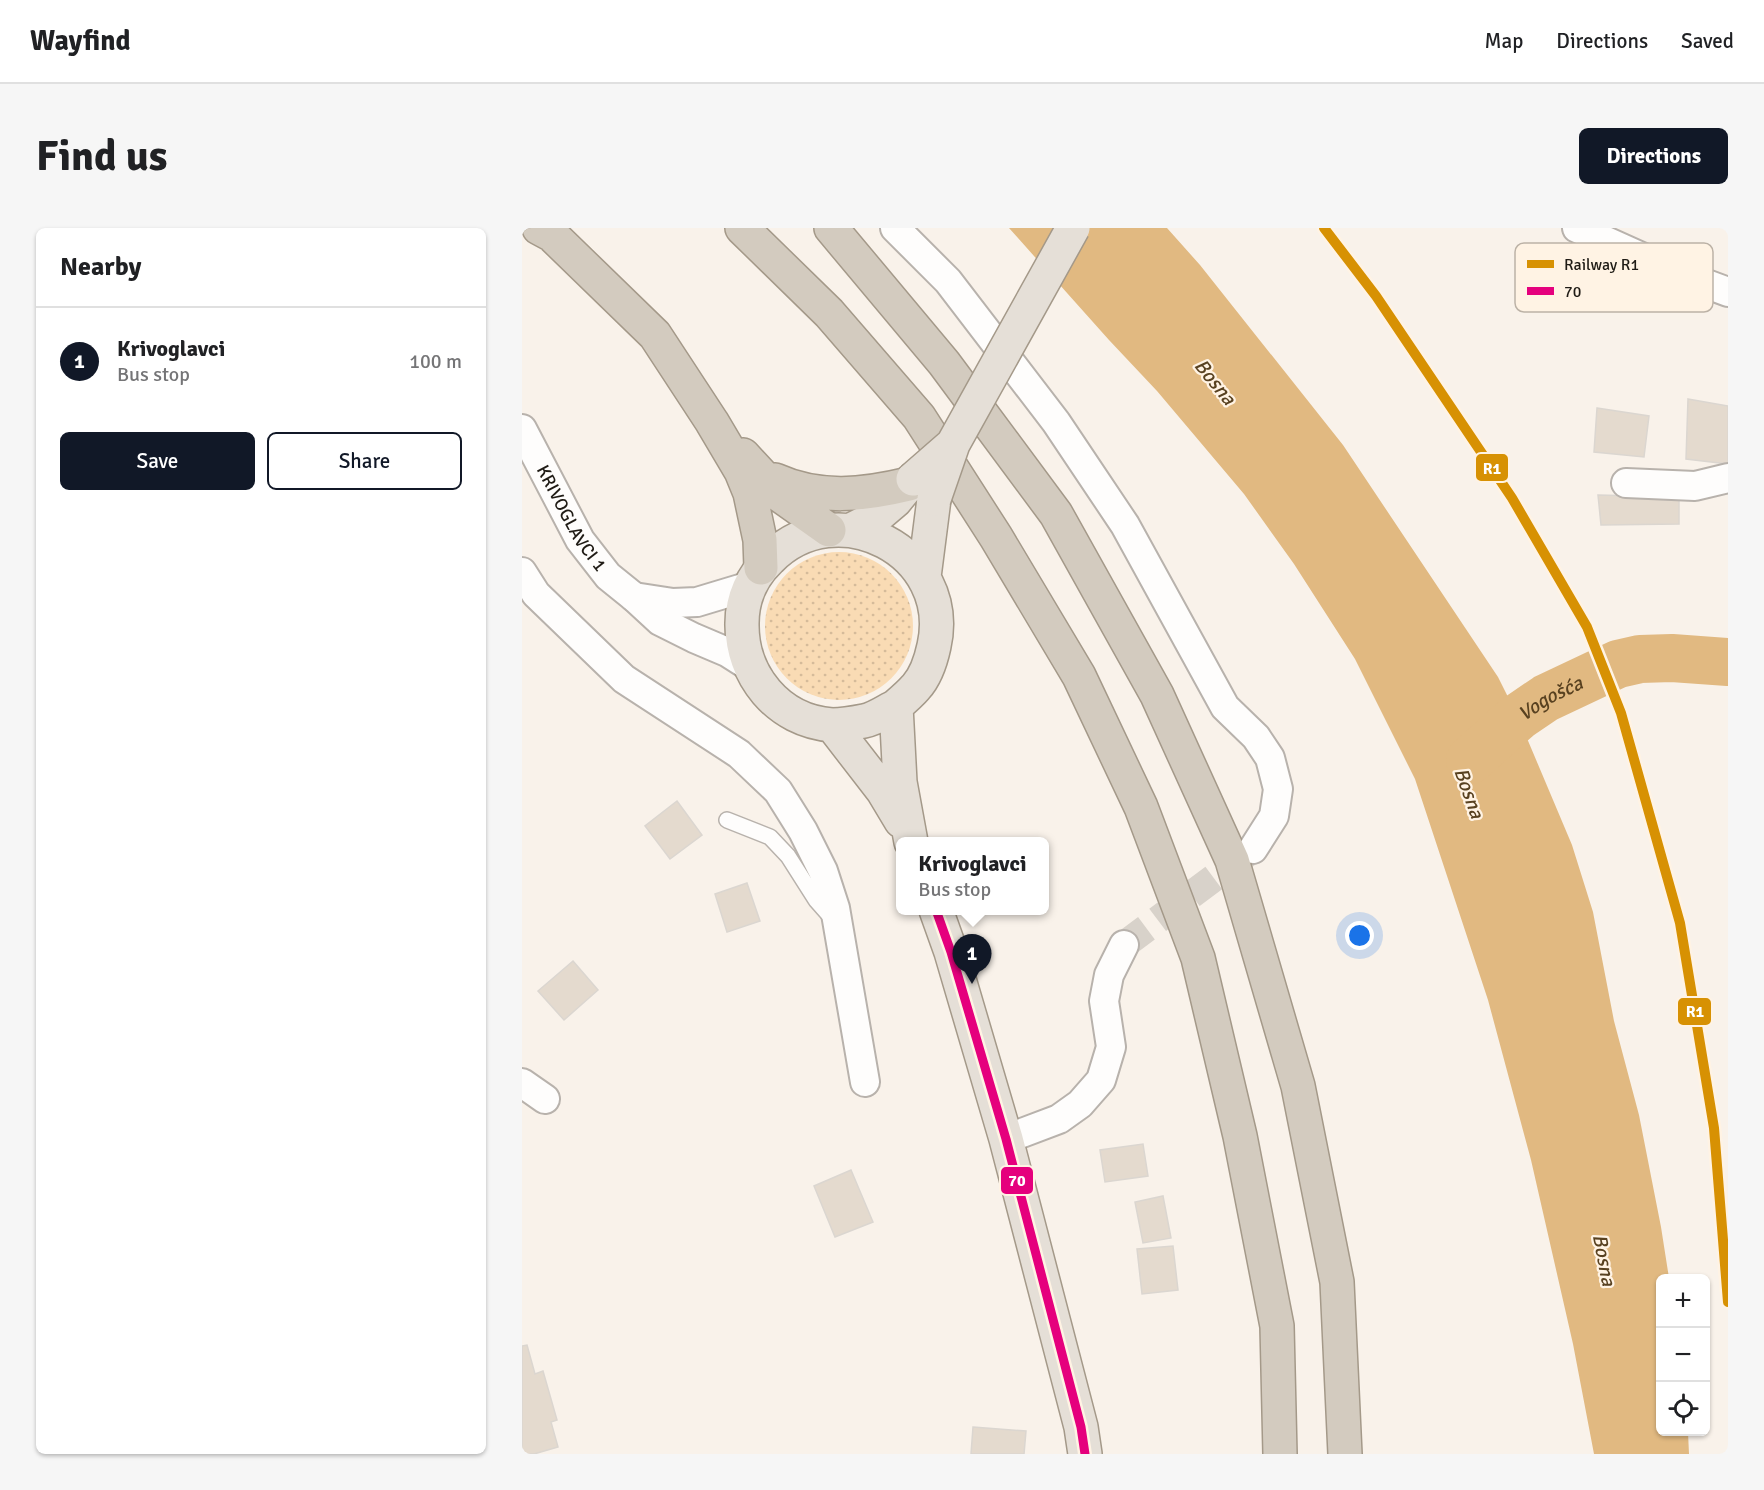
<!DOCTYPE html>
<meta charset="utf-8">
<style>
body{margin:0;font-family:Signika,sans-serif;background:#f6f6f6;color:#202124}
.controls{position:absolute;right:18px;bottom:18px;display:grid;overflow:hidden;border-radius:9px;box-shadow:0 2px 4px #0004}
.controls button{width:54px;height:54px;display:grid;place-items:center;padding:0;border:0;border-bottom:2px solid #e0e0e0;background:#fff;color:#202124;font:30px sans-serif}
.you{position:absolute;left:838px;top:708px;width:21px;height:21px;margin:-15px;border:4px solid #fff;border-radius:50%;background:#1a73e8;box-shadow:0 0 0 9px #1a73e833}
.badge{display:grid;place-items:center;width:39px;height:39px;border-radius:50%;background:#111827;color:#fff;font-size:20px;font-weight:700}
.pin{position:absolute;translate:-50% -50px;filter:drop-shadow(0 2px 3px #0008)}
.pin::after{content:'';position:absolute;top:32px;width:21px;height:18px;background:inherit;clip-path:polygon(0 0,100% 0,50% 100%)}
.popup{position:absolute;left:374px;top:609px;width:153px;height:78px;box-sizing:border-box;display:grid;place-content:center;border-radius:9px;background:#fff;filter:drop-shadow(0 2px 4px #0005);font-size:20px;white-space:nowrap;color:#757577}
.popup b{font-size:22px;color:#202124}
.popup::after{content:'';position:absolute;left:50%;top:100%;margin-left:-12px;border:12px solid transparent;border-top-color:#fff}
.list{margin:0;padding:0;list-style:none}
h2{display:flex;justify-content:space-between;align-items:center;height:78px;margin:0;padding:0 24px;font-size:26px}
h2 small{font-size:20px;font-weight:400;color:#757577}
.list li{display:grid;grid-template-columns:39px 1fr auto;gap:18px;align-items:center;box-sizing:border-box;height:108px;padding:0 24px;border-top:2px solid #e0e0e0}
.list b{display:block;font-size:22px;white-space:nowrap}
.list p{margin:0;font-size:20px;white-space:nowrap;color:#757577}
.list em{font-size:20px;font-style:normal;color:#757577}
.actions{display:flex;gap:12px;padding:18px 24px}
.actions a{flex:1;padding:14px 0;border:2px solid #111827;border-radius:9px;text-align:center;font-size:21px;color:#111827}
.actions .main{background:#111827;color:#fff}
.icon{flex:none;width:33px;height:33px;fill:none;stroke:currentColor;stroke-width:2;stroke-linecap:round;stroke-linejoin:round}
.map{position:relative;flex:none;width:1206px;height:1226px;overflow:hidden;border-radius:9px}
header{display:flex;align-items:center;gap:36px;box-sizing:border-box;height:84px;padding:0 30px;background:#fff;border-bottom:2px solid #e0e0e0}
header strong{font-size:28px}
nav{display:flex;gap:33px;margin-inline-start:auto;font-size:21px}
.intro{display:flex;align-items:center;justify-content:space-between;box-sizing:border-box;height:144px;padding:0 36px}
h1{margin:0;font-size:42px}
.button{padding:15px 27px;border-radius:9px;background:#111827;color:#fff;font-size:21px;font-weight:700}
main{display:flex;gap:36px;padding:0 36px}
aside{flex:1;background:#fff;border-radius:9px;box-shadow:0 2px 4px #0004}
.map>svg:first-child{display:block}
</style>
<header>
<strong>Wayfind</strong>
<nav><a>Map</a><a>Directions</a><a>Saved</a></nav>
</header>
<div class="intro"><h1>Find us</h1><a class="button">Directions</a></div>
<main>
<aside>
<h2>Nearby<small></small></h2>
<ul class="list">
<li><span class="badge">1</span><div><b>Krivoglavci</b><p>Bus stop</p></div><em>100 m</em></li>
</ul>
<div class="actions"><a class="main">Save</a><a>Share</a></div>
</aside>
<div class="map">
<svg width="1206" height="1226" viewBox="0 0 1206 1226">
<defs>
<pattern id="grass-dots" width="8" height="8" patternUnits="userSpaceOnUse" patternTransform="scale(1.5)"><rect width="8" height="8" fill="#f9dbb4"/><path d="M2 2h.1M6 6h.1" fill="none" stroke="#d5bb9a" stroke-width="1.8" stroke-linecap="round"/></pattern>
</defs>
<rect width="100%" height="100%" fill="#f9f2ea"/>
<path fill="url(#grass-dots)" d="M243 398a74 74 0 1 1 148 0a74 74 0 1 1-148 0Z"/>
<path fill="#e1b981" d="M487,0h158l33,37 143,180 155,232 20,40 54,128 21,67 21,109 25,94 22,112 8,51h-9v154h28l1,22h-95l-21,-110 -42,-184 -43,-160 -73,-221 -60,-120 -61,-95 -50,-70 -87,-103 -48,-51z"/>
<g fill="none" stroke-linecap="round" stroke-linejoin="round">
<path stroke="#e1b981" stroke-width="48" id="s1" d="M948,532l48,-43 28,-19 72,-34 22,-5 32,-1 56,4"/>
</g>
<path fill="#e4dace" stroke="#dbd6d0" stroke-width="1.5" d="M1166,171l40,7v58l-42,-5z
M1075,180l52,8 -5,41 -50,-5z
M1076,267l81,2v27l-78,1z
M155,573l25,34 -32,24 -25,-33z
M225,655l13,38 -33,11 -12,-38z
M51,733l25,29 -34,30 -26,-29z
M621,916l5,32 -43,6 -5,-32z
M329,942l22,52 -38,15 -21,-51z
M641,968l8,42 -28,5 -8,-41z
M651,1018l5,44 -36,4 -5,-45z
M5,1117l8,29 8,-3 14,49 -6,2 7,25 -24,7h-12v-108z
M451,1199l53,4 -2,23h-53z"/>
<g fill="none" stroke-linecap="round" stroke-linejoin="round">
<path stroke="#d8d2ca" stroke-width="28" stroke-dasharray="28 14" stroke-linecap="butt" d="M602,717l126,-94"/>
<g stroke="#b8b2ac" stroke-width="18">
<path id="service" d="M205,592l43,17 18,19 28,44 15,17"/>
</g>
<g stroke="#b8b2ac" stroke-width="32">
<g id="minor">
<path d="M373,0l53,53 108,141 69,103 100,182 31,30 14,21 8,31 -4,27 -21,33"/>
<path d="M1055,0l100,45 51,19"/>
<path id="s2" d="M0,201l58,111 28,36 26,21 26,24 34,17 33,14 22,14"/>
<path d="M1104,255l69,3 33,-8"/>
<path d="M0,344l14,22 88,85 115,75 39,37 25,40 20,40 12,37 30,174"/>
<path d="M112,369l39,6 24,-1 53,-16"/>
<path d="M0,855l23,16"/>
<path d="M484,911l53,-20 21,-15 21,-24 10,-33 -7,-46 5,-26 15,-30"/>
</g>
</g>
<g stroke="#a49989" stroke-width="36">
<path id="primary" d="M329,302l24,-12 20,-17 18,-22
M402,349l10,-78
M374,478c-10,5 -21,13 -32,15 -10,2 -22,4 -32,4 -54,-4 -91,-50 -90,-102 0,-24 10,-47 28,-64 67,-68 185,-7 164,87 -3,14 -8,30 -18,41 -6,7 -13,13 -20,19l4,76 11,60
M310,497l51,66 18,30
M414,682l15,42 55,187 75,288 4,27"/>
</g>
<g stroke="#a49989" stroke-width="36">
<path id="motorway" d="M17,0l13,7 103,100 57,87 29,49 9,22 10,47 1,28
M220,0l87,85 90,104 77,120 83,139 62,131 57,151 42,178 37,190 3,128
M309,0l113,135 112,151 101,181 75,165 66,226 39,196 8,172
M221,227l38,41 48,34
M253,252c44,20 89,15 134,4"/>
</g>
<use href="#service" stroke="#fefdfc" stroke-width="15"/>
<use href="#minor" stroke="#fefdfc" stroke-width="28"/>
<use href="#primary" stroke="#e5dfd7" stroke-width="33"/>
<use href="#motorway" stroke="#d3cbbf" stroke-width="33"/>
<g stroke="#a49989" stroke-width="36" stroke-linecap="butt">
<path id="primary-bridge" d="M391,251l39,-34
M412,271l19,-55 120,-216"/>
</g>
<use href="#primary-bridge" stroke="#e5dfd7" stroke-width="33"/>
<g stroke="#fff3e4" stroke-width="14">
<path id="bus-1" d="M414,682l15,42 55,187 75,288 4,27"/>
</g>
<use href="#bus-1" stroke="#e5007d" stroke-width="9"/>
<g stroke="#fff3e4" stroke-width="15">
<path id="rail-1" d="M802,0l52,68 136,202 75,129 34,86 59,210 34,205 14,174"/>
</g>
<use href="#rail-1" stroke="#d79103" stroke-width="10"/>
</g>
<g text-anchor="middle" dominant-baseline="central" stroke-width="4.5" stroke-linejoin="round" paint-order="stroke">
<g font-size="18" fill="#1f1b15" stroke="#fff3e4">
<text stroke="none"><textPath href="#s2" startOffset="102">KRIVOGLAVCI 1</textPath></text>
</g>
<g font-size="20" font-style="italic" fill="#584120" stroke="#fff3e4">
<text transform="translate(693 154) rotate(51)">Bosna</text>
<text stroke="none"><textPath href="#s1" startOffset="102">Vogošća</textPath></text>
<text transform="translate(947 565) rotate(70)">Bosna</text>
<text transform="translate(1082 1032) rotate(79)">Bosna</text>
</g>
</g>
<rect x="993" y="15" width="198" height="69" rx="9" fill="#fff3e4" stroke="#bcb2a6" stroke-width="1.5"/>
<rect x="1005" y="32" width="27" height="8" fill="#d79103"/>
<rect x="1005" y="59" width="27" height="8" fill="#e5007d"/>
<g font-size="16" fill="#1f1b15">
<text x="1042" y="42">Railway R1</text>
<text x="1042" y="69">70</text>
</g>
<g stroke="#fff3e4" stroke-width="2">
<rect x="953" y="225" width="34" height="29" rx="6" fill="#d79103"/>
<rect x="1155" y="769" width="35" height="29" rx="6" fill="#d79103"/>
<rect x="478" y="938" width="34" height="29" rx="6" fill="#e5007d"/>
</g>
<g font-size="16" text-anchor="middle" font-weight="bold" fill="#fff">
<text x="970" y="246">R1</text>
<text x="1173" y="789">R1</text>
<text x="495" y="958">70</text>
</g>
</svg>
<div class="controls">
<button>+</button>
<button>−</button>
<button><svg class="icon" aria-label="locate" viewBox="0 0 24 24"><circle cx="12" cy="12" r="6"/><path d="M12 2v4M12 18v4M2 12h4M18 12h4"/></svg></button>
</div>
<div class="you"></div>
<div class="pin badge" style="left:450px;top:756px">1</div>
<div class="popup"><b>Krivoglavci</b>Bus stop</div>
</div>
</main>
